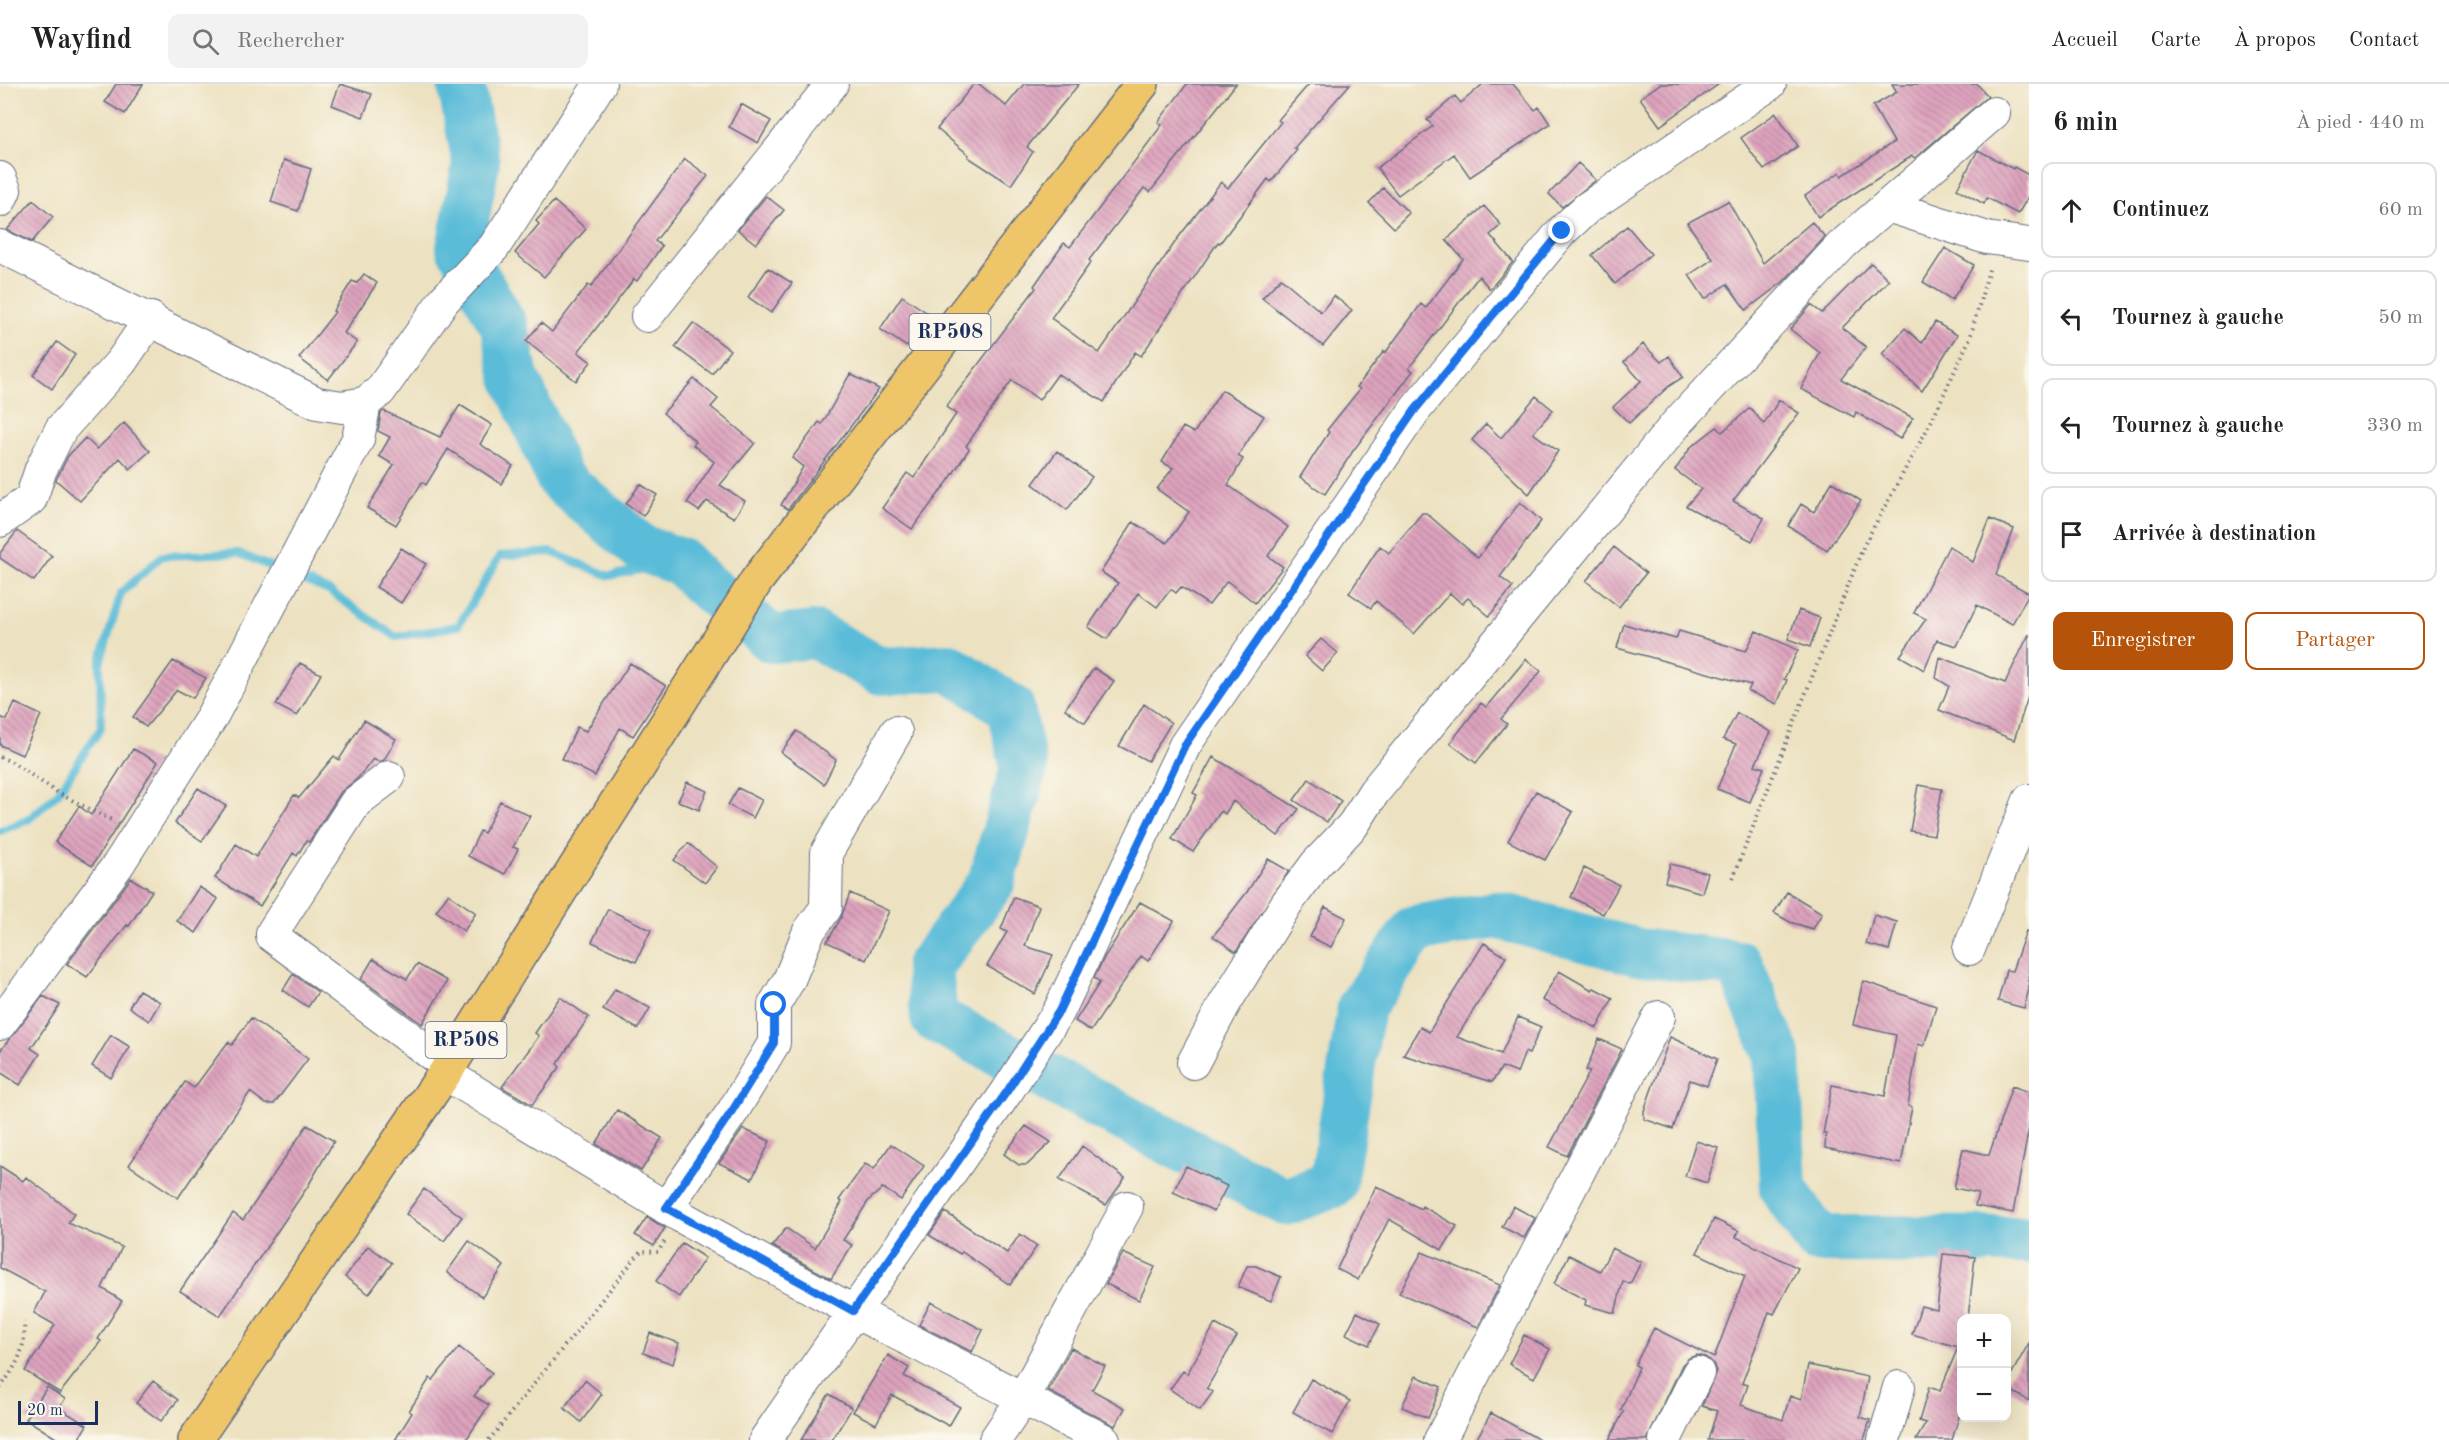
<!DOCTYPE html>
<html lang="fr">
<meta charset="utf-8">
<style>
body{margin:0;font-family:"Old Standard TT",serif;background:#f2f2f2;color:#222}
.controls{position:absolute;right:18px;bottom:18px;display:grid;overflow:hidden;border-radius:12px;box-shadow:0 6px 24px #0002}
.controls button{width:54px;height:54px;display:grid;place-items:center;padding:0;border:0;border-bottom:2px solid #e0e0e0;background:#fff;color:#222;font:30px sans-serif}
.scale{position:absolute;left:18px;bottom:15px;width:80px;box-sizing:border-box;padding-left:6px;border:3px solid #1b2f5e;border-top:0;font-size:16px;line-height:21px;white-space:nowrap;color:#1b2f5e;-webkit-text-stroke:4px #fbf7ec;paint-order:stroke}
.stop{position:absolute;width:18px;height:18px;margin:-14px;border:4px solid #1a73e8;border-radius:50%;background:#fff}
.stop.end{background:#1a73e8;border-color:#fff;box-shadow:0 2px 6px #0008}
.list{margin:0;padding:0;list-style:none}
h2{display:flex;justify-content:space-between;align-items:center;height:78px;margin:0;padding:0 24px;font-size:26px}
h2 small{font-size:20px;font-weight:400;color:#767676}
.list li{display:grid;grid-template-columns:39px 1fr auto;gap:18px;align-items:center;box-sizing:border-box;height:96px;margin:0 12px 12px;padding:0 12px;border:2px solid #e0e0e0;border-radius:12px}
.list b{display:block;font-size:22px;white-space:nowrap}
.list em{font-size:20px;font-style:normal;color:#767676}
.actions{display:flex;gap:12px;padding:18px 24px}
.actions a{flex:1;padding:14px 0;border:2px solid #b45309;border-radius:12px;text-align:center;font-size:21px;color:#b45309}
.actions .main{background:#b45309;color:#fff}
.icon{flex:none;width:33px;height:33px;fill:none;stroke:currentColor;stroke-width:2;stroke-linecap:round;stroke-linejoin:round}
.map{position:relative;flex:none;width:2029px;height:1356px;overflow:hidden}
header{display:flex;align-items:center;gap:36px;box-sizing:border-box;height:84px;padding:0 30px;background:#fff;border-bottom:2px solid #e0e0e0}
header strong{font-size:28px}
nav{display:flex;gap:33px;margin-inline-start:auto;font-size:21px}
.search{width:420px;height:54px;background:#f2f2f2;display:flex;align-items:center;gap:15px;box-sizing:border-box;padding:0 21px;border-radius:12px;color:#767676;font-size:22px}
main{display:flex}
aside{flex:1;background:#fff}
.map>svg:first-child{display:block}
</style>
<header>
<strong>Wayfind</strong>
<div class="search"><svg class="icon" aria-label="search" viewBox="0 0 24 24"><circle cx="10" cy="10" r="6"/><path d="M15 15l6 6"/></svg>Rechercher</div>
<nav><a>Accueil</a><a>Carte</a><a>À propos</a><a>Contact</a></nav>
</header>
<main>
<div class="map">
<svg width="2029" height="1356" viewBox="0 0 2029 1356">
<defs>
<pattern id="building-back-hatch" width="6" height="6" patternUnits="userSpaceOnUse" patternTransform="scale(1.5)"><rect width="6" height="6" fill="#dea3bd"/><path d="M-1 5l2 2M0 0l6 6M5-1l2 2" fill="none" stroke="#b3859d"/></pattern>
</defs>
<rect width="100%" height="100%" fill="#fbf7ec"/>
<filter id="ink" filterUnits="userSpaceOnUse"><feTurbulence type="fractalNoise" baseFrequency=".0167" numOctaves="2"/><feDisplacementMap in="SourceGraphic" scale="12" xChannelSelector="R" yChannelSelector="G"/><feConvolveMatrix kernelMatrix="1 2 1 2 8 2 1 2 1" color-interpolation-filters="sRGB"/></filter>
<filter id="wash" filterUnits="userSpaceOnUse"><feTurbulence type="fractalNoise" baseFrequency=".008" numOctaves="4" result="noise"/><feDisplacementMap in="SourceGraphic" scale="24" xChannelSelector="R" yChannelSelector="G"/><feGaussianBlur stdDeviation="1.35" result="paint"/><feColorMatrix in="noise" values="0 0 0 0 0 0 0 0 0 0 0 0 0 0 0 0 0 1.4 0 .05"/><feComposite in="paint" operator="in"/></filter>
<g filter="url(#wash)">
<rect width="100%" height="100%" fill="#ece1c0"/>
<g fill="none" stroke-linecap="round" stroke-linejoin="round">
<path stroke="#5abcd8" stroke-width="8" d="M293,492l36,15 67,46 62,-11 42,-70 51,-4 58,24 72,-14
M0,747l29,-12 29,-26 43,-65 -1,-65 21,-70 41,-37 76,-3 43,18"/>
<path stroke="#5abcd8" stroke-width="48" d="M461,0l15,79 -16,85 44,78 11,51 45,102 81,69 40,14 21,21 70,56 43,-4 66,36 68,-4 62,41 13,60 -33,115 -62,84 5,51 351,184 48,-18 28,-177 54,-78 81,-14 142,37 101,12 38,91 6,133 34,51 212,1"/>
</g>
<g id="blocks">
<path fill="url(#building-back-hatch)" d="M116,0h27l-18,30 -20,-12z
M340,0l32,10 -9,23 -31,-12z
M974,0h5l27,22 18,-22h55l-52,63 6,5 -22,33 -43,-28 1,-2 -32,-26z
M1187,0h49l-86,108 -6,-4 -55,72 2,2 -40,56 48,35 79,-115 43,-56 7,6 53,-66 -3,-2 31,-36h41l-56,64 3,2 -26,32 -3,-3 -48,64 -2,-1 -77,114 -6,-4 -31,50 -46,-28 -19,26 -27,-20 -46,66 3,3 -20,31 -37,49 -30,-21 25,-35 7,5 42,-64 -10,-7 90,-119 -2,-2 30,-43 6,4 92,-122 -4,-3z
M1483,0h30l22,26 4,-3 11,17 -80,53 -16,-23 -56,41 -21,-27 56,-42 -6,-6 28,-24 6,7z
M1660,0h59l-59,42 -20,-28z
M1892,0h85l11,12 -73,62 -3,-2 -94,61 -13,-21 35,-24 2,4 52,-34 -21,-36 24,-14z
M741,20l30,17 -13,22 -29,-16z
M1776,29l22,33 -34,24 -23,-32z
M1978,66l35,19 1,-2 15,8v20l-11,19 -31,-16 -3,6 -27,-15z
M685,75l23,17 -53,65 7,5 -25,35 -3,-2 -56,73 13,10 -15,19 -50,-40 15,-18 11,9 36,-47 3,2z
M284,76l27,9 -13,42 -27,-9z
M1578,79l18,17 -34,27 -13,-13z
M1383,104l26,25 -15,15 -25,-25z
M766,112l18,14 -28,34 -18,-14z
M33,116l20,17 -21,25 -25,-12z
M554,117l32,28 -42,48 -29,-24 24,-29 -3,-3z
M1728,117l35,62 49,-41 13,15 -42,45 -37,28 -19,-26 -22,15 -16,-24 24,-16 -26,-36z
M1484,122l17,19 -11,10 23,27 -23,27 -11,-13 -70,92 4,3 -60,80 -28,43 -25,-17 29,-45 -2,-2 33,-41 -3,-2 27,-36 2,1 35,-48 5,4 37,-49 -17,-19z
M1627,142l24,28 -36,30 -23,-29z
M1945,164l29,17 -22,35 -29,-18z
M1871,179l18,17 -47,48 24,19 -25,32 72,39 -13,21 -44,-27 -2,5 -53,-28 19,-36 -30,-24 21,-24 11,8z
M768,184l24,15 -21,30 -23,-16z
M364,190l13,9 -33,50 13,9 -29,38 -29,-22 36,-46 -2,-1 19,-30 5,2z
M1281,194l40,34 13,-16 18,14 -29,36 -61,-48z
M902,212l27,18 -22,33 -27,-18z
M1935,238l22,13 -35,56 -40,-37 23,-26 17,15z
M693,239l37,27 -18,24 -37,-27z
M57,258l18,13 -23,34 -19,-14z
M1643,260l18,18 8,-6 14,21 -14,9 -40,37 -16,-16 28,-26 -17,-19z
M850,290l29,15 -91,120 -7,-4 22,-38 -11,-9 27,-36 3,2z
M694,295l24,20 -7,8 44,36 -35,42 25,16 -11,17 -27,-17 -8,10 -12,-8 27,-41 -21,-17 3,-3 -33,-29z
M1222,306l42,26 -26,40 5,3 -15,26 60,42 -20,29 15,11 -28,36 -28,-22 -18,24 -28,-18 -5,6 -5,-4 -14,18 -19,-14 -31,46 -19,-12 30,-44 -17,-11 32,-50 34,21 22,-31 -32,-23 16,-21 -11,-6 21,-35 11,6z
M1536,312l17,14 -20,23 25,18 -29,43 -57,-54 14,-16 15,14z
M1779,316l20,13 -66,88 31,17 -12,23 -66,-35 15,-17 -26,-19 16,-23 26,-20 5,5 28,-24 14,16z
M460,321l32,20 -12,19 33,22 -12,18 -53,-35 -22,36 -4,-3 -26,43 -29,-17 27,-43 -15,-9 11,-19 -12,-6 3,-18 3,-2 56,26z
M124,339l26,28 -20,18 -10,-11 -40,43 -24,-21 12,-24 17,-18 12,11z
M1057,367l35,26 -25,33 -34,-26z
M1832,398l29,19 -34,49 -39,-24 13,-22 13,8z
M640,400l17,11 -14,21 -17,-12z
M1520,418l21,19 -41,56 13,10 -24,29 -21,-18 -6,6 -12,-11 -36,41 -38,-33 -5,7 -22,-15 31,-47 9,7 33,-40h4l52,45z
M1990,435l24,10 -18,46 33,18 -17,31 -35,-19 -20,41 -20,-6 -13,30 -24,-14 26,-37 -12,-6 35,-67 24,16z
M17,447l35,25 -18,25 -34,-23v-5z
M1614,463l32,26 -27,34 -33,-26z
M401,464l25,16 -25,39 -25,-16z
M1799,526l21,8 -10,29 -22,-8z
M1624,540l52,15 3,-8 67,20 10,-20 42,19 -14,29 3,1 -10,24 -29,-13 3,-6 -134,-37z
M2029,550v60l-15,46 -75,-30 10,-24 -13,-8 4,-21 65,26z
M1321,555l17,14 -16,18 -17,-15z
M1526,575l15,12 -40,48 6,5 -31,39 -26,-20 31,-40 5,4z
M173,577l33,17 -13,20 -16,-8 -31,37 -13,-10z
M300,579l21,11 -24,42 -21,-11z
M630,579l36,23 -33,50 -13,-8 -25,48 -33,-17 15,-32 9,4z
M1094,584l20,13 -29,42 -20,-14z
M15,619l26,12 -19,40 -22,-10v-28l7,3z
M1144,620l27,19 -23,38 -29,-15z
M1737,629l34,19 -16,33 9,3 -14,34 -33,-13 19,-45 -13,-5z
M364,636l32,19 -12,21 -5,2 -6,-3 -15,19 -17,14 -32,50 -3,-1 -9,15 -4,-3 -33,53 -45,-28 21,-34 20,13 38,-62 5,3 35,-42 5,4z
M797,647l39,29 -12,24 -43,-32z
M133,665l25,13 -66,104 -37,-24 24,-36 12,9z
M1213,673l86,52 -21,27 -45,-35 -8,13 -4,-3 -28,41 -21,-13 25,-44 -4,-2z
M1309,695l32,22 -14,21 -33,-22z
M687,698l20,9 -8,19 -21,-9z
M1918,701l24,4 -8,46 -24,-4z
M198,704l28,18 -24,35 -27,-18z
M738,704l24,12 -9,18 -25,-13z
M1536,707l37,21 -28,48 -37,-19z
M500,717l30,15 -17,31 5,2 -13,25 -37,-18 12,-25 4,2z
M688,759l29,24 -12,16 -31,-23z
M1268,775l21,12 -53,81 -23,-16 34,-44z
M1670,780l38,9 -6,20 -37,-11z
M1584,784l35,17 -16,29 -32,-17z
M131,794l21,13 -23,35 -2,-1 -40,52 -20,-13z
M199,803l19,12 -22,34 -19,-12z
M1787,808l35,21 -9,16 -23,-7 -16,-9z
M850,809l39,18 -23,49 -39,-18 14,-24z
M448,810l28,19 -12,18 -28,-20z
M1014,813l25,9 -14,40 28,9 -18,39 -48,-28 20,-34 -6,-3z
M1140,818l34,19 -26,40 -7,-5 -50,75 -16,-10 25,-39 -6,-4 11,-22z
M1325,823l21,11 -15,29 -21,-10z
M608,825l43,21 -15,32 -44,-20z
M1874,831l23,7 -8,28 -23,-6z
M2026,847l3,1v57l-5,19 -26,-7 8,-31 6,1z
M1484,859l22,14 -49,80 44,17 17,-37 23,10 -12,27 -4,-2 -8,21 -15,-6 -10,15 -89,-27 17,-28 9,5z
M373,875l34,20 10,-15 30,17 -25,43 -61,-45z
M1559,887l33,19 2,-2 19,10 -16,30 -55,-28z
M293,890l25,18 -10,15 -25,-17z
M1863,897l73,25 -12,40 -6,-2 -10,62 4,1 -11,57 -76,-16 1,-14h-3l9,-49 53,11 11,-61 -43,-10z
M615,905l35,19 -12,21 -35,-19z
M139,906l21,12 -11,19 -20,-14z
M43,912l17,9 -29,43 9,6 -20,31 -20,-13v-21z
M560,913l29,20 -32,47 3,3 -28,38 -30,-18 37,-51 -4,-3z
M251,934l57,41 -34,45h-8l-16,-12 -72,106 -49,-33 56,-83 9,6 34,-46 4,3z
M111,951l19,12 -19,31 -19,-12z
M1670,953l47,22 -10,27 -17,-6 -17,49 -29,-10v-8z
M1599,955l23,10 -55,107 -18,-9 41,-76 -4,-1z
M2012,1002l17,6v36l-16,85 -38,-7 3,-13 -24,-5 9,-39 26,6z
M617,1026l45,28 -21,33 -45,-27z
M307,1041l27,16 -26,45 -88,130 -40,-25 53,-78 10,7z
M1026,1042l25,16 -24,23h-8l-15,-11z
M743,1045l27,12 -18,38 -33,-16z
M1696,1057l22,7 -11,35 -22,-7z
M891,1060l33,22 -23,34 -18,-12 -14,12 -26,40 9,5 -21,34 -59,-33 14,-18 29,20 27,-46 -3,-2 26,-36 9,5z
M1082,1062l43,32 -19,27 -47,-25z
M0,1082l23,15 3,-4 40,30 8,7 -6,9 54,24 -20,41 20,13 -24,38 3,2 -41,52 -35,-22 30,-46 -21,-12 11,-21 -45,-24z
M1186,1082l41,20 -13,25 -41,-19z
M1376,1102l45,23 1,-3 35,20 -15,24 -53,-31 -31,61 -21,-11z
M424,1105l38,28 -18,24 -38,-27z
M1513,1122l22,12 -11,20 -22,-11z
M945,1128l62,41 13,-19 17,12 -27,39 -48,-33 -2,2 -31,-19z
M647,1133l18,11 -11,18 -19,-11z
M1714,1135l25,12 -3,6 62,31 -24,46 -5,-2 -27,71 6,2 -7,20 42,15 7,-24 11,4 7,-35 60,12 -8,40 10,3 -6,20h-156l9,-29 -15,-5 14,-35 -3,-8 -8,-6 -8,-2 -8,3 -7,7 -35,75h-38l15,-29 -3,-1 18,-43 -4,-2 19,-37 60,30 31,-82 -48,-23z
M469,1157l35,25 -22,31 -35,-25z
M682,1159l23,15 -26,39 -23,-16z
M368,1162l24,17 -23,31 -24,-17z
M1612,1164l29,14 -11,22 -7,-3 -8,32 -30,-8 1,-5 -32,-16 15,-29 31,16z
M1422,1168l78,33 -22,42 -79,-34z
M1123,1169l32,14 -16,33 -33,-16z
M1943,1170l32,3 -7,61h-6v89l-10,33h-36l10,-17 -7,-2 10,-34 11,4 18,-44 -46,-13 9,-28 16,4z
M1247,1182h9l25,11 -10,24 -33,-14z
M931,1218l52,28 -11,22 -53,-27z
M1357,1228l23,12 -11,21 -23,-11z
M1215,1240l22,12 -30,52 6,4 -13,18 -30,-21 13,-18 4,3z
M650,1249l29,10 -6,21 -30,-11z
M1524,1251l26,14 -16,29 -25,-14z
M2029,1259v58l-22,-13v-6z
M459,1263l33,26 -18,23 15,9 -23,35h-71l17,-27 -3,-2 21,-33 3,2z
M1071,1264l34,18 -13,24 33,18 -10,18 -67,-35z
M888,1271l21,13 -5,8 56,31 -11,19 -57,-31 -16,29 -23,-12z
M1416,1292l25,11 -13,31 -26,-11z
M1311,1295l39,22 -18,33 -39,-22z
M585,1296l17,14 -21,28 -17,-14z
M153,1297l25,19 -17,21 -25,-18z
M47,1303l18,12 -6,9 28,17 -9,15h-19l-33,-21z
M829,1310l23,14 -20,32h-31z
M1491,1329l49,27h-64z"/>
</g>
</g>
<g filter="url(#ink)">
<use href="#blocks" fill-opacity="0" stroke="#646d80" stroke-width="1.5"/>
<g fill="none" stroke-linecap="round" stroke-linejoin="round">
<g stroke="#646d80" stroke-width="34">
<path id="minor" d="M0,94l5,12 -5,11
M1888,122l99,32 42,6
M0,162l317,157 25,4 23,-4 15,-12 64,-91 50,-53 106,-163
M647,232l185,-232
M0,437l31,-22 10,-30 20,-40 60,-67 30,-44
M389,693l-33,25 -84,131v3l177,131
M1969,865l60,-149
M0,940l118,-159 92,-145 148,-281 7,-36
M1193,979l32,-60 62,-100 29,-39 37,-39 21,-33 303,-369 165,-178 152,-132
M444,989l236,143 173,95 251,129
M666,1124l67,-97 41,-68v-38l15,-25 20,-49 17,-23 1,-56 69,-120
M765,1356l243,-350 51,-79 126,-266 230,-335 147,-179 25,-23 183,-124
M995,1356l27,-40 105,-193
M1440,1356l219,-423
M1665,1356l33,-67
M1884,1356l15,-53"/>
</g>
<g stroke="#646d80" stroke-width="36">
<path id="primary" d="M195,1356l254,-373 308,-487 385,-496"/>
</g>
<path stroke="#646d80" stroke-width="4" stroke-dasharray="1.5 4.5" stroke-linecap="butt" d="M0,673l12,5 46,31 55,28
M1733,794l131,-333 67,-123 39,-84 20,-72
M0,1304c17,-23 26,-38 24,-66
M489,1356l152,-189 17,1 8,-13"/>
<use href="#minor" stroke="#fff" stroke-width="32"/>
<use href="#primary" stroke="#eec569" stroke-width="33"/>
</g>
</g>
<g fill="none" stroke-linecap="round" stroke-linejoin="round" filter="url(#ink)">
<path stroke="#1a73e8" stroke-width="8" d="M774,921v38l-42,68 -66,97 187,103 155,-221 51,-79 126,-266 230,-335 147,-179"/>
</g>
<g text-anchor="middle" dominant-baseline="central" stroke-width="6" stroke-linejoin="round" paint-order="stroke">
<g fill="#fbf7ec" stroke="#5e6b89" stroke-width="1.5">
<rect x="909.5" y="230" width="81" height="36" rx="4.5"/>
<rect x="425.5" y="938" width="81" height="36" rx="4.5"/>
</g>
<g font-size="21" font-weight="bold" fill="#1b2f5e">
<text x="950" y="248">RP508</text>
<text x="466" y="956">RP508</text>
</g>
</g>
</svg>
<div class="controls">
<button>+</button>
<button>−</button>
</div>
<div class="scale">20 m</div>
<div class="stop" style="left:774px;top:921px"></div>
<div class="stop end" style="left:1562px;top:147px"></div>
</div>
<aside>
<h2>6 min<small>À pied · 440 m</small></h2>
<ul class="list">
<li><svg class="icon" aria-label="ahead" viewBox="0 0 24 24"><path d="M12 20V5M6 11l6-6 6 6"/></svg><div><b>Continuez</b></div><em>60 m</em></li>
<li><svg class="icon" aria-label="left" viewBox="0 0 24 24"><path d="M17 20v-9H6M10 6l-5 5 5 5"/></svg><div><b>Tournez à gauche</b></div><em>50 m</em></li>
<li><svg class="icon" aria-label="left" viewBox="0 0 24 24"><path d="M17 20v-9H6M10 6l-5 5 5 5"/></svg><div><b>Tournez à gauche</b></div><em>330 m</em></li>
<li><svg class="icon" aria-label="arrive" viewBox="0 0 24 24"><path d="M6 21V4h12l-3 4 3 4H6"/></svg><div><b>Arrivée à destination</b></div></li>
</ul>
<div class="actions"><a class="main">Enregistrer</a><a>Partager</a></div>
</aside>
</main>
